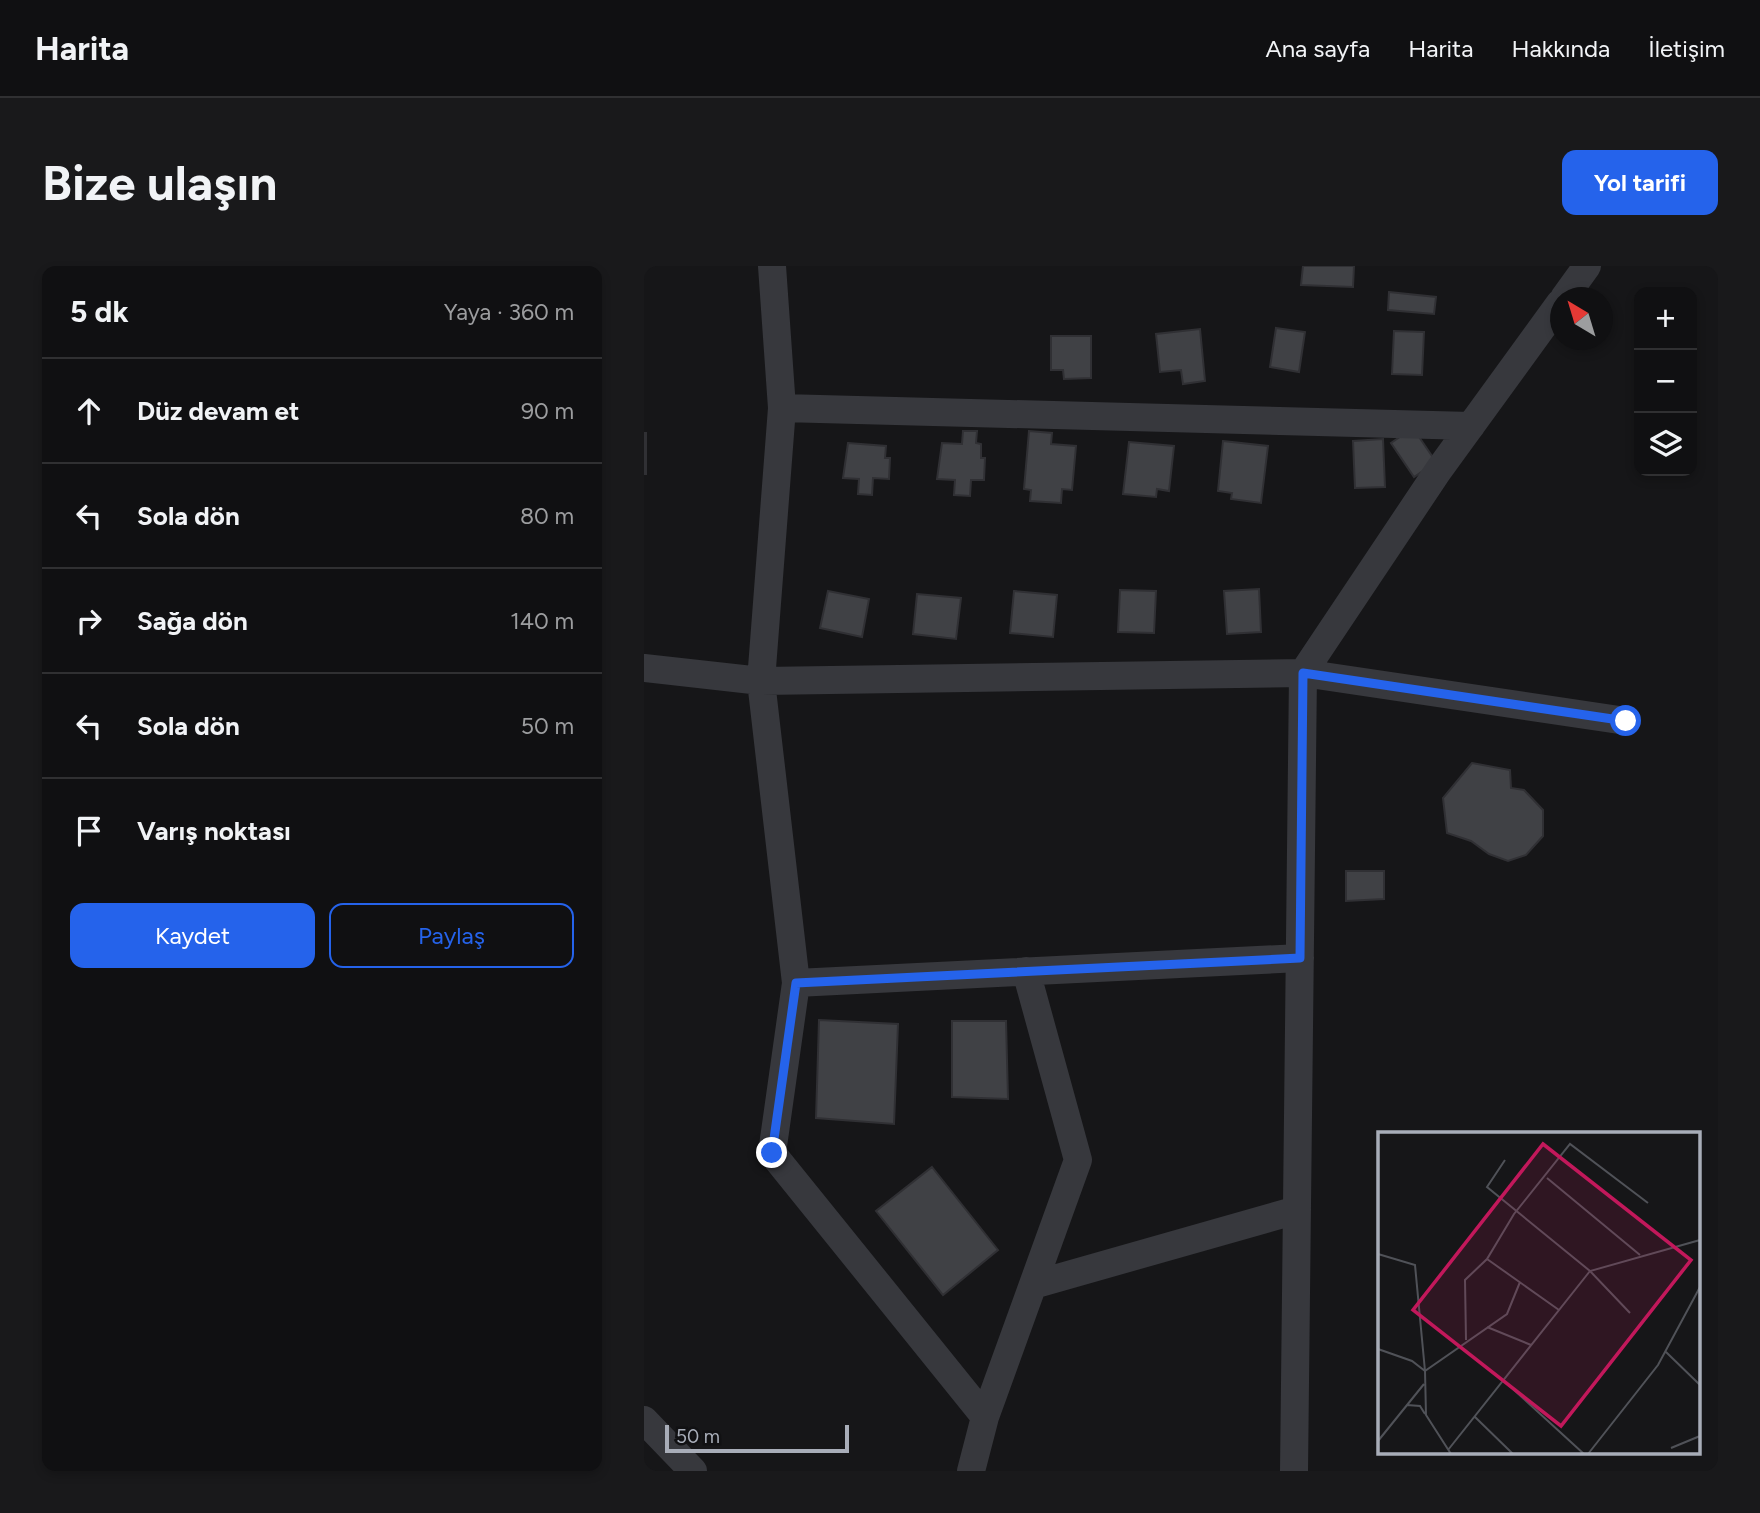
<!DOCTYPE html>
<html lang="tr">
<meta charset="utf-8">
<style>
body{margin:0;font-family:Figtree,sans-serif;background:#19191b;color:#f1f3f6}
.controls{position:absolute;right:21px;top:21px;display:grid;overflow:hidden;border-radius:14px;box-shadow:0 4px 10px #0003}
.controls button{width:63px;height:63px;display:grid;place-items:center;padding:0;border:0;border-bottom:2px solid #303032;background:#101012;color:#f1f3f6;font:35px sans-serif}
.compass{position:absolute;left:906px;top:21px;width:63px;height:63px;border-radius:50%;background:#101012;box-shadow:0 4px 10px #0003;rotate:322deg}
.scale{position:absolute;left:21px;bottom:18px;width:184px;box-sizing:border-box;padding-left:7px;border:4px solid #a8adb8;border-top:0;font-size:19px;line-height:24px;white-space:nowrap;color:#a8adb8;-webkit-text-stroke:5px #111113;paint-order:stroke}
.stop{position:absolute;width:21px;height:21px;margin:-16px;border:5px solid #2563eb;border-radius:50%;background:#fff}
.stop.end{background:#2563eb;border-color:#fff;box-shadow:0 2px 7px #0008}
.list{margin:0;padding:0;list-style:none}
h2{display:flex;justify-content:space-between;align-items:center;height:91px;margin:0;padding:0 28px;font-size:30px}
h2 small{font-size:23px;font-weight:400;color:#9c9d9f}
.list li{display:grid;grid-template-columns:46px 1fr auto;gap:21px;align-items:center;box-sizing:border-box;height:105px;padding:0 28px;border-top:2px solid #303032}
.list b{display:block;font-size:26px;white-space:nowrap}
.list em{font-size:23px;font-style:normal;color:#9c9d9f}
.actions{display:flex;gap:14px;padding:21px 28px}
.actions a{flex:1;padding:16px 0;border:2px solid #2563eb;border-radius:14px;text-align:center;font-size:24px;color:#2563eb}
.actions .main{background:#2563eb;color:#fff}
.icon{flex:none;width:38px;height:38px;fill:none;stroke:currentColor;stroke-width:2;stroke-linecap:round;stroke-linejoin:round}
.map{position:relative;flex:none;width:1074px;height:1205px;overflow:hidden;border-radius:14px}
header{display:flex;align-items:center;gap:42px;box-sizing:border-box;height:98px;padding:0 35px;background:#101012;border-bottom:2px solid #303032}
header strong{font-size:33px}
nav{display:flex;gap:38px;margin-inline-start:auto;font-size:24px}
.intro{display:flex;align-items:center;justify-content:space-between;box-sizing:border-box;height:168px;padding:0 42px}
h1{margin:0;font-size:49px}
.button{padding:18px 32px;border-radius:14px;background:#2563eb;color:#fff;font-size:24px;font-weight:700}
main{display:flex;gap:42px;padding:0 42px}
aside{flex:1;background:#101012;border-radius:14px;box-shadow:0 4px 10px #0003}
.map>svg:first-child{display:block}
</style>
<header>
<strong>Harita</strong>
<nav><a>Ana sayfa</a><a>Harita</a><a>Hakkında</a><a>İletişim</a></nav>
</header>
<div class="intro"><h1>Bize ulaşın</h1><a class="button">Yol tarifi</a></div>
<main>
<aside>
<h2>5 dk<small>Yaya · 360 m</small></h2>
<ul class="list">
<li><svg class="icon" aria-label="ahead" viewBox="0 0 24 24"><path d="M12 20V5M6 11l6-6 6 6"/></svg><div><b>Düz devam et</b></div><em>90 m</em></li>
<li><svg class="icon" aria-label="left" viewBox="0 0 24 24"><path d="M17 20v-9H6M10 6l-5 5 5 5"/></svg><div><b>Sola dön</b></div><em>80 m</em></li>
<li><svg class="icon" aria-label="right" viewBox="0 0 24 24"><path d="M7 20v-9h11M14 6l5 5-5 5"/></svg><div><b>Sağa dön</b></div><em>140 m</em></li>
<li><svg class="icon" aria-label="left" viewBox="0 0 24 24"><path d="M17 20v-9H6M10 6l-5 5 5 5"/></svg><div><b>Sola dön</b></div><em>50 m</em></li>
<li><svg class="icon" aria-label="arrive" viewBox="0 0 24 24"><path d="M6 21V4h12l-3 4 3 4H6"/></svg><div><b>Varış noktası</b></div></li>
</ul>
<div class="actions"><a class="main">Kaydet</a><a>Paylaş</a></div>
</aside>
<div class="map">
<svg width="1074" height="1205" viewBox="0 0 1074 1205">
<rect width="100%" height="100%" fill="#161618"/>
<path fill="#404145" stroke="#303034" stroke-width="2" d="M659,0h51l-1,21 -52,-2z
M745,26l47,5 -2,17 -46,-4z
M632,62l29,4 -6,40 -29,-5z
M556,63l5,52 -22,3 -2,-14 -21,2 -4,-38z
M750,65l30,1 -2,43 -30,-1z
M407,70h40v42l-27,1 -1,-9h-12z
M769,162l23,34 -22,15 -23,-34z
M319,165h14l-1,12 5,1v14h4l-1,22h-13l-1,16 -16,-1 1,-15 -18,-1 5,-36 20,1z
M385,165l23,2 -1,11 25,2 -4,44 -10,-1 -1,14 -31,-2 1,-11 -7,-1z
M0,167h2v41h-2z
M739,173l2,48 -30,1 -2,-47z
M579,175l45,5 -7,57 -30,-4 1,-6 -14,-2z
M485,176l45,4 -5,45 -12,-2 -1,8 -33,-3z
M204,177l38,3 -1,12h5l-1,21 -16,-1 -1,17 -14,-1 1,-15 -16,-1z
M615,323l2,43 -34,2 -3,-43z
M476,324l36,1 -2,42 -36,-1z
M184,325l41,8 -7,38 -42,-9z
M370,325l43,4 -4,42 -43,-4z
M273,328l44,4 -5,41 -43,-5z
M828,497l38,7 1,18 13,2 19,20v26l-17,19 -18,6 -19,-7 -18,-13 -24,-8 -4,-35z
M702,605h38v28l-38,2z
M175,754l79,4 -4,100 -78,-6z
M308,755h54l2,78 -56,-2z
M288,901l66,83 -55,45 -67,-84z"/>
<g fill="none" stroke-linecap="round" stroke-linejoin="round">
<path stroke="#37383d" stroke-width="28" d="M128,0l10,142 -21,273 35,302 -24,170 213,264
M920,32l23,-32
M138,142l689,18
M0,402l117,13 542,-8 323,48
M152,717l504,-25
M389,1019l264,-75
M0,1154l49,51
M327,1205l14,-54 93,-257 -52,-189
M650,1205l9,-798 135,-202 122,-168"/>
</g>
<g fill="none" stroke-linecap="round" stroke-linejoin="round">
<path stroke="#2563eb" stroke-width="9" d="M128,887l24,-170 504,-25 3,-285 323,48"/>
</g>
<g transform="translate(734 866)">
<rect width="322" height="322" fill="#161618"/>
<path fill="none" stroke="#505258" stroke-width="2" d="M127,28l-18,27 103,84 40,42M169,46l93,77M0,122l37,11 10,106M109,127l72,51M109,195l44,18M88,208l-1,-60 22,-21 27,-45 56,-70 78,59M0,217l34,12 13,10M288,220l34,33M125,248l81,74M29,273l13,1 5,8M96,284l39,38M0,309l46,-57M293,316l29,-12M70,318l142,-179 110,-31M73,322l-25,-39 -1,-44 82,-57 13,-32M210,322l70,-89 42,-78"/>
<path fill="#c2185b" fill-opacity="0.15" stroke="#c2185b" stroke-width="3.5" d="M165,12l148,116 -130,166 -148,-116z"/>
<rect width="322" height="322" fill="none" stroke="#a8adb8" stroke-width="3.5"/>
</g>
</svg>
<div class="controls">
<button>+</button>
<button>−</button>
<button><svg class="icon" aria-label="layers" viewBox="0 0 24 24"><path d="M12 4l9 5-9 5-9-5zM3 14l9 5 9-5"/></svg></button>
</div>
<svg class="compass" viewBox="-18 -18 36 36"><path d="M0-13l5 13h-10z" fill="#e53935"/><path d="M0 13l5-13h-10z" fill="#9c9d9f"/></svg>
<div class="scale">50 m</div>
<div class="stop" style="left:982px;top:455px"></div>
<div class="stop end" style="left:128px;top:887px"></div>
</div>
</main>
